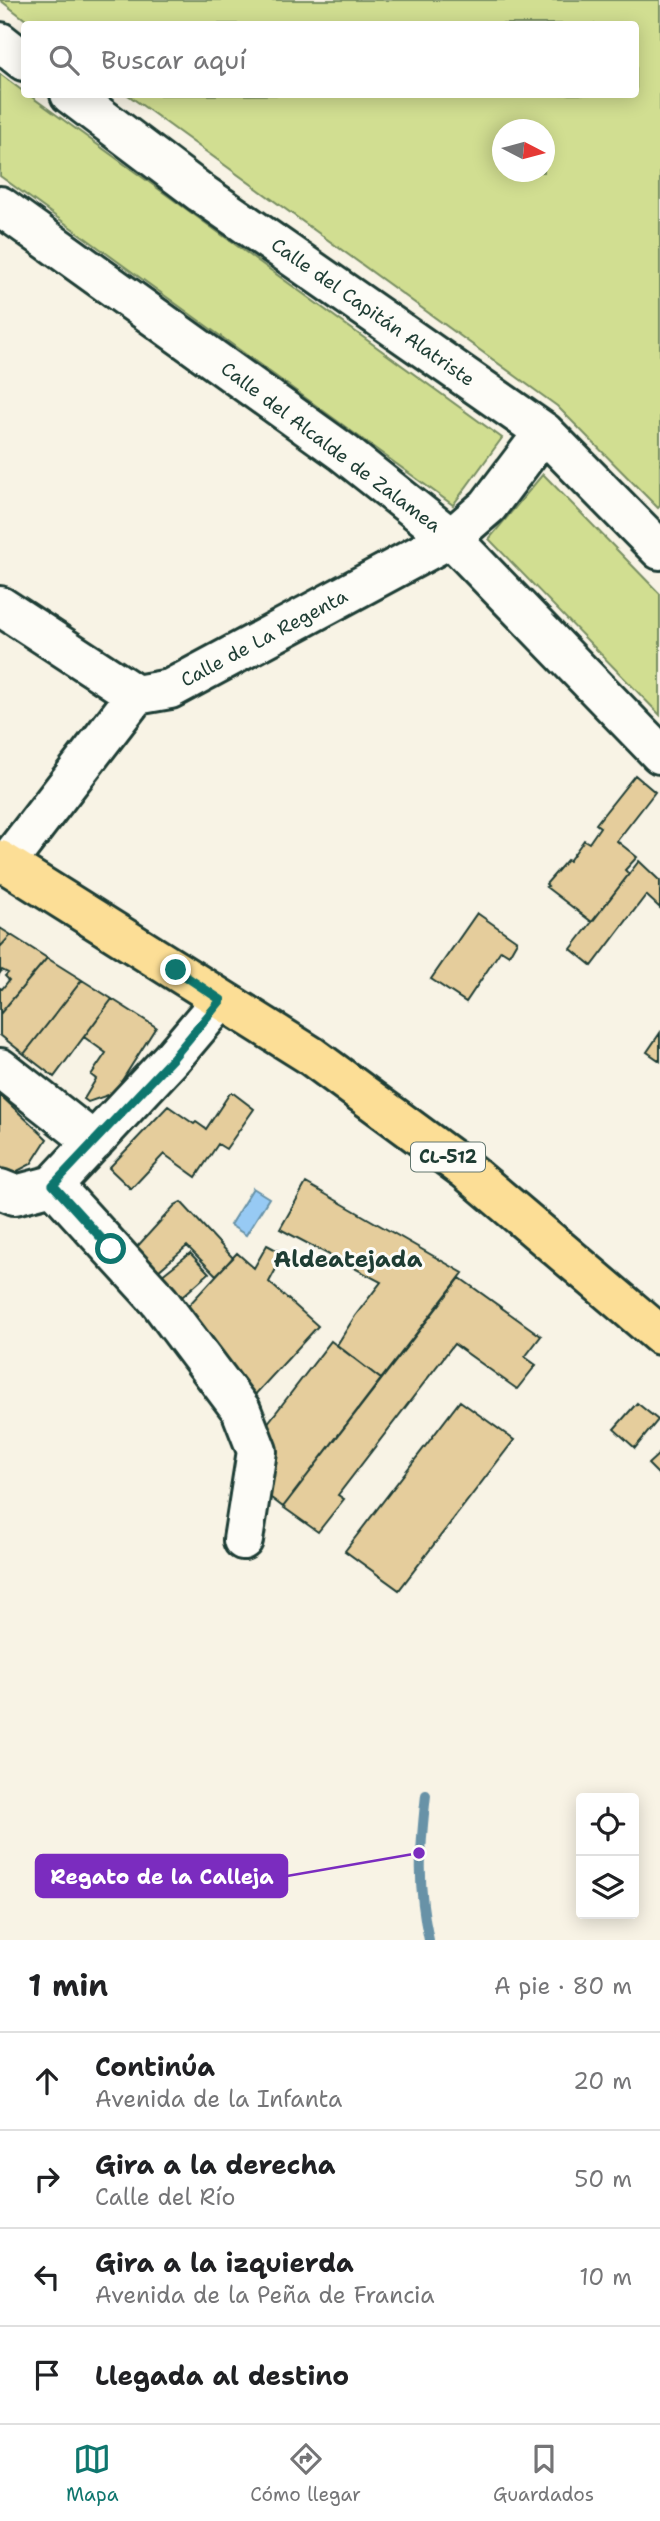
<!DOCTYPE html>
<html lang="es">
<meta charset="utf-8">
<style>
body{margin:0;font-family:"Shantell Sans",sans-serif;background:#f6f6f6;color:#202124}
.controls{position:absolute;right:21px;bottom:21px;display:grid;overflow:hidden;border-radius:7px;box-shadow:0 4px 18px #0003}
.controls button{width:63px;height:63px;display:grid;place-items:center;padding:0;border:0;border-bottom:2px solid #e0e0e0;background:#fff;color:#202124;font:35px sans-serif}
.compass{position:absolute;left:492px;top:119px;width:63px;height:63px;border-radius:50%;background:#fff;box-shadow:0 4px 18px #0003;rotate:96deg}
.stop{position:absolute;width:21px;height:21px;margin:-16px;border:5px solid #0f766e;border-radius:50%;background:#fff}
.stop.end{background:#0f766e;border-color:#fff;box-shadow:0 2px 7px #0008}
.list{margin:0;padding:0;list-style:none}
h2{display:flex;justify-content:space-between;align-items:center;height:91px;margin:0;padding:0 28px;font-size:30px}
h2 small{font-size:23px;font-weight:400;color:#757577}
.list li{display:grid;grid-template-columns:46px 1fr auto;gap:21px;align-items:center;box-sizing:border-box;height:98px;padding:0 28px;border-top:2px solid #e0e0e0}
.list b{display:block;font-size:26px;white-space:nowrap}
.list p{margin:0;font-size:23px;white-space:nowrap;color:#757577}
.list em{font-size:23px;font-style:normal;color:#757577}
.icon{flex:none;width:38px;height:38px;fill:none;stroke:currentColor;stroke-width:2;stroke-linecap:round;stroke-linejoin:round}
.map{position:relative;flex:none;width:660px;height:1940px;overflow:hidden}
.search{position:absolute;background:#fff;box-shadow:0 4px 18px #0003;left:21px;right:21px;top:21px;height:77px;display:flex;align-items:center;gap:18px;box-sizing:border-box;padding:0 24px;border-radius:7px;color:#757577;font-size:26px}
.sheet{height:483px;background:#fff}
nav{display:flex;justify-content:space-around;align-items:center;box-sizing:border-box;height:98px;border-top:2px solid #e0e0e0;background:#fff;font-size:19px;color:#757577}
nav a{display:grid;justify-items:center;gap:4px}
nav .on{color:#0f766e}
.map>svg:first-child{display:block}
</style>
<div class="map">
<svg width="660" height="1940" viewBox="0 0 660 1940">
<rect width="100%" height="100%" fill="#f8f3e5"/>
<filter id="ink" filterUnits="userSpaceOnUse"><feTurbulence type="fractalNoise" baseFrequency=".0143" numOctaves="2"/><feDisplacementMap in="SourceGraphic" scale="14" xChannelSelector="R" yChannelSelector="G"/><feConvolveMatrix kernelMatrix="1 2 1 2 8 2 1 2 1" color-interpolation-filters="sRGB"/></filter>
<g filter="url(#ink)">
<path fill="#d1de91" stroke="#788e62" stroke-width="2" fill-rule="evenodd" d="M0,0h660v506l-2,2 -101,-102 -429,-311 508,-1v-70h-605zM503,130h41v42h-41z
M0,74l24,18v2l5,1 473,343 -49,67 -453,-329z
M543,474l117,120v121l-171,-176z"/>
<path fill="#97caf4" stroke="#6792a7" stroke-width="2" d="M253,1188l16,10 -23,37 -16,-10z"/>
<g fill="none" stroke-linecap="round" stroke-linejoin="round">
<path stroke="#6792a7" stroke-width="10" d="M426,1795c-6,53 -9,92 3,145"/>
</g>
<path fill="#e5cd9c" stroke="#1f3d34" stroke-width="2" d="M635,775l20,17 -38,49 20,16 -12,13 4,4 -37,48 -46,-35 2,-1 -2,-2 21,-24 2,1 15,-21 5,3 11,-16 -4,-3z
M639,861l21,20v27l-14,-13 -54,71 -21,-17z
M477,913l40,28 -8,14 -8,-5 -35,52 -35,-23z
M0,928l11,7 -11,12z
M11,935l36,23 -47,56v-26l2,1 7,-9 -4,-4 3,-3 -6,-3 -2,3v-26z
M47,958l35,22 -58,74 -24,-19v-21z
M82,980l30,19 -58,78 -30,-23z
M112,999l44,28 -42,66 -26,9 -4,-3 12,-20 -5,-4 15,-22 -22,-16z
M660,1033v28l-13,-9z
M230,1093h3l21,16 -28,40 -8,-5 -22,33 -32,-23 -33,35 -22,-21 59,-62 26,18 2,-2 10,7z
M0,1095l47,44 -16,25 -25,13 -6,-2z
M306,1183l157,90 -82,106 -44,-34 18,-29 26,-34 -101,-53z
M181,1202l52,56 -17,17 -29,-29 -30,26 -22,-23 40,-44z
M267,1245l17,9 -15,28 49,44 -66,72 -64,-92 49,-53 17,15z
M190,1253l19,20 -27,24 -21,-21z
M460,1278l81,58 -16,21 11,8 -19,24 -63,-45 -116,151 6,4 -26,33 -35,-25z
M331,1341l50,38 -98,128 -21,-16 2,-63z
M460,1401l54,39 -115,150 -54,-39z
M637,1403l21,17 -23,28 -21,-19z
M660,1453v23l-12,-12z"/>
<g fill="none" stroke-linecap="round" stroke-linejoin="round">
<g stroke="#1f3d34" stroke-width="44">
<path id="minor" d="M0,42l24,19
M70,94l131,99 343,239 116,118
M0,206l344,247 107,85 209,216
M0,606l136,89
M6,864l130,-169 34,-6 281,-151 37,-32 56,-74
M0,1068l94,74
M53,1185l106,116 82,109 16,41 -14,89
M0,1189l15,6 38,-10 119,-127 49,-58"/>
</g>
<g stroke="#1f3d34" stroke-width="44">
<path id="major" d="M0,860l310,195 156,115 194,165"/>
</g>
<use href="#minor" stroke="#fdfcf7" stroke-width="38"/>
<use href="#major" stroke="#fcde96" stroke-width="38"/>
</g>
</g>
<g fill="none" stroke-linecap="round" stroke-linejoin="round" filter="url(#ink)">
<path stroke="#0f766e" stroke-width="9" d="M111,1249l-58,-64 120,-127 48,-58 -45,-30"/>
</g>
<g text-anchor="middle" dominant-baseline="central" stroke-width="6" stroke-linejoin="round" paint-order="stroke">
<rect fill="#fdfcf7" stroke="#62766e" stroke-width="2" x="411" y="1142.5" width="74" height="29" rx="5"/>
<g font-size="18" font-weight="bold" fill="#1f3d34">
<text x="448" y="1157">CL-512</text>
</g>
<g font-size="19" fill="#1f3d34" stroke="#fdfcf7">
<text transform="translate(373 312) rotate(35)">Calle del Capitán Alatriste</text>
<text transform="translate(331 447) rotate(37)">Calle del Alcalde de Zalamea</text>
<text transform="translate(264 638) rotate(-28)">Calle de La Regenta</text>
</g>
<g font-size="23" font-weight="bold" fill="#1f3d34" stroke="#fdfcf7">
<text x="348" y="1259">Aldeatejada</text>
</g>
</g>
<path fill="none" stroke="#7b2cbf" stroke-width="2.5" d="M419 1853L287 1876"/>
<circle fill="#7b2cbf" stroke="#fdfcf7" stroke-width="2.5" cx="419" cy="1853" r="7"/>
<rect fill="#7b2cbf" stroke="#7b2cbf" stroke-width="2.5" x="36" y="1855" width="251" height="42" rx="7"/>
<g font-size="21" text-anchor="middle" font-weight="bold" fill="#fff">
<text x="162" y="1884">Regato de la Calleja</text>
</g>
</svg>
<div class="controls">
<button><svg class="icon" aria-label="locate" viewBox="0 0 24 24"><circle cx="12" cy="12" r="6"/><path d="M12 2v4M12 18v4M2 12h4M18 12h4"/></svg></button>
<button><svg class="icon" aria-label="layers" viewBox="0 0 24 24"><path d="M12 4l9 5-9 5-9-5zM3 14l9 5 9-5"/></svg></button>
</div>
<svg class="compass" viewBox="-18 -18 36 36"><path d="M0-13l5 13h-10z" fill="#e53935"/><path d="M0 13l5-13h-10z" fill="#757577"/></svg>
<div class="stop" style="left:111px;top:1249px"></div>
<div class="stop end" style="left:176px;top:970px"></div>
<div class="search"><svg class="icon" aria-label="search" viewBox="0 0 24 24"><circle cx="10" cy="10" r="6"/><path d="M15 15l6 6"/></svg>Buscar aquí</div>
</div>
<section class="sheet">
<h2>1 min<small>A pie · 80 m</small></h2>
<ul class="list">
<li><svg class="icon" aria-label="ahead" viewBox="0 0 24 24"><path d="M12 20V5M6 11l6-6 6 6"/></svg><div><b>Continúa</b><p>Avenida de la Infanta</p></div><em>20 m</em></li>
<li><svg class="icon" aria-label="right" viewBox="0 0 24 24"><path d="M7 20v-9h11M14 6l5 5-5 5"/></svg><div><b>Gira a la derecha</b><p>Calle del Río</p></div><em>50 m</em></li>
<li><svg class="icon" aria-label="left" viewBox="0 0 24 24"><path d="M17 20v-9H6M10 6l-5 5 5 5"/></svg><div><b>Gira a la izquierda</b><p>Avenida de la Peña de Francia</p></div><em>10 m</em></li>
<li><svg class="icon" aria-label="arrive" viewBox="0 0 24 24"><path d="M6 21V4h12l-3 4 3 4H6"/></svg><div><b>Llegada al destino</b></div></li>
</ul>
</section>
<nav>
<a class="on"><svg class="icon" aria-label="map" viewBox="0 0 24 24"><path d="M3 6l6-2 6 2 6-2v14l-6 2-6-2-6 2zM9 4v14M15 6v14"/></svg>Mapa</a>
<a><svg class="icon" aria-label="directions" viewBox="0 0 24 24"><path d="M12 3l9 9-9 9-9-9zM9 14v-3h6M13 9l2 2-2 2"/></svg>Cómo llegar</a>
<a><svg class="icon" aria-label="saved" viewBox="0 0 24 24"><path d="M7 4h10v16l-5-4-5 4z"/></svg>Guardados</a>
</nav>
